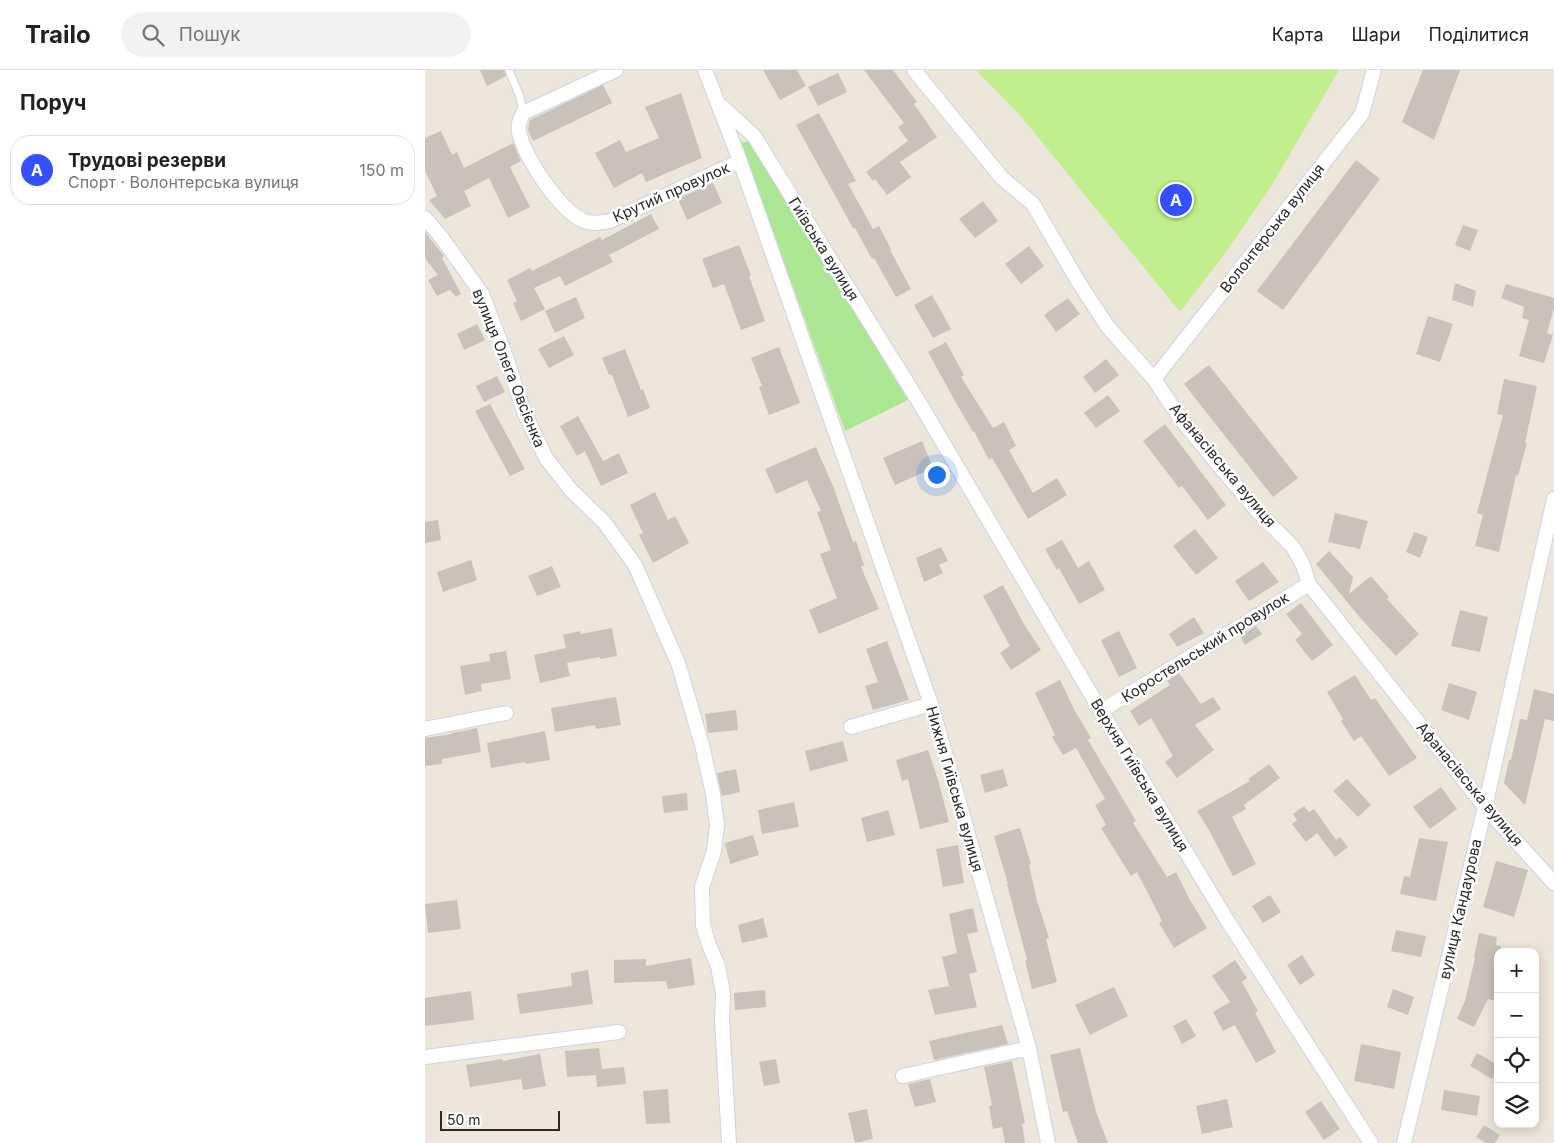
<!DOCTYPE html>
<html lang="uk">
<meta charset="utf-8">
<style>
body{margin:0;font-family:Inter,sans-serif;background:#f2f2f2;color:#222}
.controls{position:absolute;right:15px;bottom:15px;display:grid;overflow:hidden;border-radius:10px;box-shadow:0 2px 12px #0003}
.controls button{width:45px;height:45px;display:grid;place-items:center;padding:0;border:0;border-bottom:1px solid #e0e0e0;background:#fff;color:#222;font:25px sans-serif}
.scale{position:absolute;left:15px;bottom:12px;width:120px;box-sizing:border-box;padding-left:5px;border:2px solid #292929;border-top:0;font-size:14px;line-height:18px;white-space:nowrap;color:#292929;-webkit-text-stroke:4px #fff;paint-order:stroke}
.you{position:absolute;left:511px;top:404px;width:18px;height:18px;margin:-12px;border:4px solid #fff;border-radius:50%;background:#1a73e8;box-shadow:0 0 0 8px #1a73e833}
.badge{display:grid;place-items:center;width:32px;height:32px;border-radius:50%;background:#3551ff;color:#fff;font-size:16px;font-weight:700}
.pin{position:absolute;translate:-50% -50%;border:2px solid #fff;box-shadow:0 1px 5px #0006}
.list{margin:0;padding:0;list-style:none}
h2{display:flex;justify-content:space-between;align-items:center;height:65px;margin:0;padding:0 20px;font-size:21px}
h2 small{font-size:16px;font-weight:400;color:#767676}
.list li{display:grid;grid-template-columns:32px 1fr auto;gap:15px;align-items:center;box-sizing:border-box;height:70px;margin:0 10px 10px;padding:0 10px;border:1px solid #e0e0e0;border-radius:20px}
.list b{display:block;font-size:19px;white-space:nowrap}
.list p{margin:0;font-size:16px;white-space:nowrap;color:#767676}
.list em{font-size:16px;font-style:normal;color:#767676}
.icon{flex:none;width:28px;height:28px;fill:none;stroke:currentColor;stroke-width:2;stroke-linecap:round;stroke-linejoin:round}
.map{position:relative;flex:none;width:1129px;height:1073px;overflow:hidden}
header{display:flex;align-items:center;gap:30px;box-sizing:border-box;height:70px;padding:0 25px;background:#fff;border-bottom:1px solid #e0e0e0}
header strong{font-size:24px}
nav{display:flex;gap:28px;margin-inline-start:auto;font-size:18px}
.search{width:350px;height:45px;background:#f2f2f2;display:flex;align-items:center;gap:12px;box-sizing:border-box;padding:0 18px;border-radius:28px;color:#767676;font-size:19px}
main{display:flex}
aside{flex:1;background:#fff}
.map>svg:first-child{display:block}
</style>
<header>
<strong>Trailo</strong>
<div class="search"><svg class="icon" aria-label="search" viewBox="0 0 24 24"><circle cx="10" cy="10" r="6"/><path d="M15 15l6 6"/></svg>Пошук</div>
<nav><a>Карта</a><a>Шари</a><a>Поділитися</a></nav>
</header>
<main>
<aside>
<h2>Поруч<small></small></h2>
<ul class="list">
<li><span class="badge">A</span><div><b>Трудові резерви</b><p>Спорт · Волонтерська вулиця</p></div><em>150 m</em></li>
</ul>
</aside>
<div class="map">
<svg width="1129" height="1073" viewBox="0 0 1129 1073">
<rect width="100%" height="100%" fill="#ede6da"/>
<path fill="#abe793" d="M316,72h9l158,258 -63,31z"/>
<path fill="#c1ef8e" d="M551,0h363l-67,115 -46,67 -46,60 -161,-198z"/>
<path fill="#c8c2ba" d="M55,0h24l2,6 -19,10z
M338,0h34l9,16 -26,14z
M439,0h29l24,32 -3,2 23,33 -37,25 11,15 -24,18 -12,-16 -2,2 -7,-9 42,-31 -10,-14 6,-4z
M998,0h37l-26,70 -32,-18z
M413,3l9,19 -29,14 -10,-19z
M178,15l9,18 -79,38 -5,-11 2,-10z
M256,23l21,65 -56,24 -4,-9 -28,15 -19,-35 25,-13 6,12 33,-14 -14,-31z
M394,43l37,68 -8,3 25,45 6,-3 12,23 -1,1 21,39 -15,8 -22,-39 -2,1 -17,-31h-2l-57,-103z
M16,61l11,24 5,-3 7,16 49,-25 8,18 -11,6 20,40 -22,11 -19,-40 -25,13 7,15 -26,13 -16,-19 8,-4 -12,-25v-33z
M931,90l24,19 -97,131 -26,-19z
M288,113l9,20 -35,17 -9,-21z
M558,131l15,20 -23,17 -16,-19z
M226,144l8,15 -50,26 4,7 -48,24 -5,-10 -26,12 11,21 -24,12 -8,-18 4,-2 -10,-21 23,-12 2,3 68,-34 2,3z
M1038,155l15,5 -8,21 -15,-6z
M0,162l19,24 -2,2 19,36 -5,3 -6,-7 -13,6 -9,-16 10,-5 -13,-17z
M314,175l12,30 -2,1 16,45 -24,9 -17,-46 -11,4 -11,-29z
M604,176l15,20 -23,18 -16,-20z
M1030,213l21,8 -3,16 -21,-7z
M1081,214l48,14v10l-7,25 6,2 -9,28 -25,-7 10,-36 -7,-2 2,-11 -23,-9z
M507,225l19,34 -18,9 -19,-33z
M151,227l9,21 -30,15 -10,-22z
M643,228l12,16 -24,18 -12,-17z
M1003,246l25,8 -13,38 -24,-8z
M52,254l8,16 -21,10 -7,-16z
M139,266l10,19 -25,13 -11,-19z
M521,272l18,33 -3,2 32,51 11,-6 12,24 -7,4 24,43 24,-15 10,17 -39,24 -36,-61 -3,2 -15,-29 -1,1 -18,-31 -27,-49z
M354,277l21,56 -31,12 -10,-28 3,-1 -11,-28z
M200,279l16,41 2,-1 7,19 -22,9 -16,-42h-3l-7,-17z
M681,289l13,16 -24,18 -12,-16z
M784,295l89,113 -25,19 -89,-113z
M72,306l8,16 -21,10 -8,-16z
M1079,309l33,7 -12,57h2l-9,33 -2,-1 -17,77 -24,-6 8,-31 -6,-2 26,-98 -6,-1z
M683,325l12,16 -24,17 -12,-15z
M65,334l35,65 -15,7 -35,-65z
M153,346l25,45 16,-8 9,20 -27,13 -16,-35 -8,5 -17,-30z
M740,354l61,81 -18,15 -26,-34 -3,2 -36,-47z
M497,371l11,27 -38,17 -12,-27z
M391,377l17,39 20,56 3,-1 8,24 -3,2 18,42 -60,25 -10,-24 28,-12 -17,-44 11,-4 -14,-38 4,-1 -14,-31 -31,14 -11,-25z
M230,422l13,28 7,-4 14,27 -36,20 -14,-28 4,-2 -13,-28z
M910,443l33,8 -8,28 -32,-7z
M13,450l3,20 -16,3v-21z
M770,459l23,29 -22,17 -23,-29z
M989,462l14,5 -8,21 -14,-6z
M637,470l16,28 11,-7 16,29 -26,14 -20,-36 -2,2 -12,-21z
M516,477l7,14 -9,4 4,8 -19,9 -8,-24z
M904,481l24,26 -4,17 22,-18 18,21 -2,2 32,35 -23,22 -34,-36 -46,-56z
M46,490l6,20 -34,12 -6,-20z
M838,492l16,20 -30,19 -14,-20z
M127,496l9,21 -24,9 -9,-20z
M578,515l22,41 16,24 -30,20 -11,-17 10,-7 -27,-50z
M876,533l32,42 -21,16 -17,-21 7,-6 -16,-20z
M1035,540l28,7 -8,35 -29,-6z
M769,547l10,16 -27,14 -8,-13z
M831,556l6,8 -17,11 -5,-9z
M187,558l5,28 -17,3v-2l-33,6 3,13 -30,7 -6,-28 32,-7 -3,-13 17,-4 1,3z
M694,561l18,37 -18,9 -18,-37z
M462,571l22,59 -36,10 -8,-24 13,-4 -12,-33z
M81,581l5,28 -30,5 1,7 -17,4 -5,-29 30,-5 -1,-7z
M754,603l22,31 12,-7 8,12 -26,16 19,25 -37,28 -12,-16 8,-6 -22,-38 -12,8 -9,-15 40,-26 -3,-4z
M930,605l16,25 4,-2 42,60 -28,18 -28,-40 -7,5 -13,-20 2,-2 -16,-27z
M635,610l15,31 16,27 -3,2 48,81 -3,2 34,54 9,-5 14,28 17,28 -33,20 -15,-25 3,-2 -25,-49 -6,4 -30,-48 5,-3 -11,-20 10,-6 -29,-51 -13,7 -11,-18 3,-2 -20,-42z
M1024,613l28,9 -8,28 -28,-10z
M1109,619l20,5v27l-9,-2 -20,86 -21,-22 5,-23h2l9,-41 7,1z
M191,627l5,28 -25,4 -1,-4 -40,7 -4,-24z
M311,640l2,20 -30,3 -3,-19z
M52,658l4,24 -39,7v5l-17,2v-28l27,-4v-1z
M120,661l5,29 -25,4v-2l-34,6 -4,-25z
M418,671l5,20 -38,10 -5,-20z
M503,680l11,33 10,39 -29,7 -12,-50 -6,2 -6,-21z
M844,694l11,14 -36,27 2,4 -14,8 24,47 -23,12 -24,-46 -12,-19 53,-30 -2,-2z
M311,699l4,23 -18,4 -5,-23z
M578,699l5,17 -23,7 -5,-18z
M922,709l24,26 -13,12 -25,-26z
M1016,717l16,22 -27,20 -17,-22z
M262,723l1,17 -24,3 -2,-17z
M369,732l5,25 -37,7 -4,-24z
M879,736l5,6 5,-3 22,31 4,-3 8,10 -13,10 -18,-24 -11,9 -14,-18 5,-4 -4,-6z
M463,740l7,25 -28,7 -6,-24z
M595,758l11,36 -2,1 8,36 12,37 -3,1 11,43 -25,7 -7,-28 2,-1 -20,-76h1l-14,-48z
M328,765l6,20 -29,9 -5,-21z
M994,768l29,4 -12,59 -36,-7 4,-18 6,1z
M533,775l6,38 -21,4 -7,-38z
M1071,791l32,9 -14,47 -31,-10z
M845,825l11,17 -18,11 -11,-17z
M32,830l4,29 -33,4 -3,-29z
M548,838l5,24 -11,2 10,38 -8,2 8,33 -42,8 -7,-25 21,-4 -7,-29 15,-4 -8,-39z
M338,848l5,19 -26,6 -4,-18z
M971,860l30,6 -5,21 -30,-6z
M1054,863l18,4 -1,8 5,1 -1,6h-2v39l-2,10 -8,-2 -14,28 -17,-8 8,-18 10,-43 -1,-1z
M877,885l13,20 -15,10 -13,-20z
M266,888l4,27 -27,4 -2,-8 -52,2v-23l32,-1v7z
M810,890l12,18 -5,4 16,29 -3,2 21,39 -20,11 -21,-38 -12,6 -10,-19 17,-10 -18,-26z
M163,900l5,34 -73,10 -3,-20 55,-8 -1,-13z
M689,917l14,29 -38,19 -15,-30z
M968,919l21,8 -6,18 -21,-8z
M340,920l1,17 -31,3 -1,-17z
M46,921l3,29 -49,6v-28z
M761,949l10,17 -14,8 -9,-18z
M577,955l6,19 -74,16 -5,-19z
M936,974l40,8 -7,37 -40,-8z
M174,978l3,21 22,-2 2,17 -29,3 -1,-12 -29,2 -2,-26z
M655,978l16,64 12,31h-30l-11,-32 -4,1 -13,-57z
M1052,983l21,12v4l-6,10 -22,-13z
M115,984l6,32 -23,4 -2,-11 -51,8 -4,-22 36,-6 1,2z
M351,989l4,24 -16,3 -5,-24z
M587,991l13,62 -3,1 3,19h-20l-3,-16 -9,2 -4,-23 3,-1 -8,-38z
M505,1009l6,23 -21,5 -7,-23z
M243,1019l2,34 -24,1 -3,-33z
M1019,1020l36,6 -3,20 -36,-6z
M802,1029l6,28 -31,7 -6,-28z
M896,1031l19,28 -16,11 -19,-28z
M442,1039l6,30 -18,4 -7,-30z
M1059,1055l16,10 -5,8h-9l-10,-6z"/>
<g fill="none" stroke-linecap="round" stroke-linejoin="round">
<g stroke="#cfd2e3" stroke-width="9">
<path id="service" d="M84,0l11,27 3,16"/>
</g>
<g stroke="#cfd2e3" stroke-width="16">
<path id="minor" d="M191,0l-93,43c-3,7 -5,12 -4,19 6,26 40,78 65,89 8,4 17,1 26,0l130,-60
M280,0l35,91 191,543 98,344 19,95
M489,0l88,108 31,26 46,79 29,44 46,52 28,42 76,91 35,35 10,18 6,19 176,223 69,76
M294,34l35,32 165,266 182,309 126,209 144,223
M0,148l17,20 40,56 23,60 19,58 22,46 24,31 34,33 31,43 43,98 24,82 11,49 4,31 -3,26 -12,36 1,38 6,20 9,21 5,27 -1,27 7,123
M729,309l208,-265 12,-44
M676,641l208,-127
M426,657l80,-23
M0,659l81,-16
M0,987l194,-25
M478,1006l126,-28
M979,1073l81,-336 69,-308"/>
</g>
<use href="#service" stroke="#fff" stroke-width="7"/>
<use href="#minor" stroke="#fff" stroke-width="14"/>
</g>
<g text-anchor="middle" dominant-baseline="central" stroke-width="5" stroke-linejoin="round" paint-order="stroke">
<g font-size="15" fill="#292929" stroke="#fff">
<text transform="translate(246 122) rotate(-24)">Крутий провулок</text>
<text transform="translate(847 158) rotate(-52)">Волонтерська вулиця</text>
<text transform="translate(399 179) rotate(58)">Гиївська вулиця</text>
<text transform="translate(84 298) rotate(68)">вулиця Олега Овсієнка</text>
<text transform="translate(798 395) rotate(50)">Афанасівська вулиця</text>
<text transform="translate(780 577) rotate(-32)">Коростельський провулок</text>
<text transform="translate(715 705) rotate(59)">Верхня Гиївська вулиця</text>
<text transform="translate(1045 714) rotate(50)">Афанасівська вулиця</text>
<text transform="translate(530 719) rotate(74)">Нижня Гиївська вулиця</text>
<text transform="translate(1035 839) rotate(-77)">вулиця Кандаурова</text>
</g>
</g>
</svg>
<div class="controls">
<button>+</button>
<button>−</button>
<button><svg class="icon" aria-label="locate" viewBox="0 0 24 24"><circle cx="12" cy="12" r="6"/><path d="M12 2v4M12 18v4M2 12h4M18 12h4"/></svg></button>
<button><svg class="icon" aria-label="layers" viewBox="0 0 24 24"><path d="M12 4l9 5-9 5-9-5zM3 14l9 5 9-5"/></svg></button>
</div>
<div class="scale">50 m</div>
<div class="you"></div>
<div class="pin badge" style="left:751px;top:130px">A</div>
</div>
</main>
